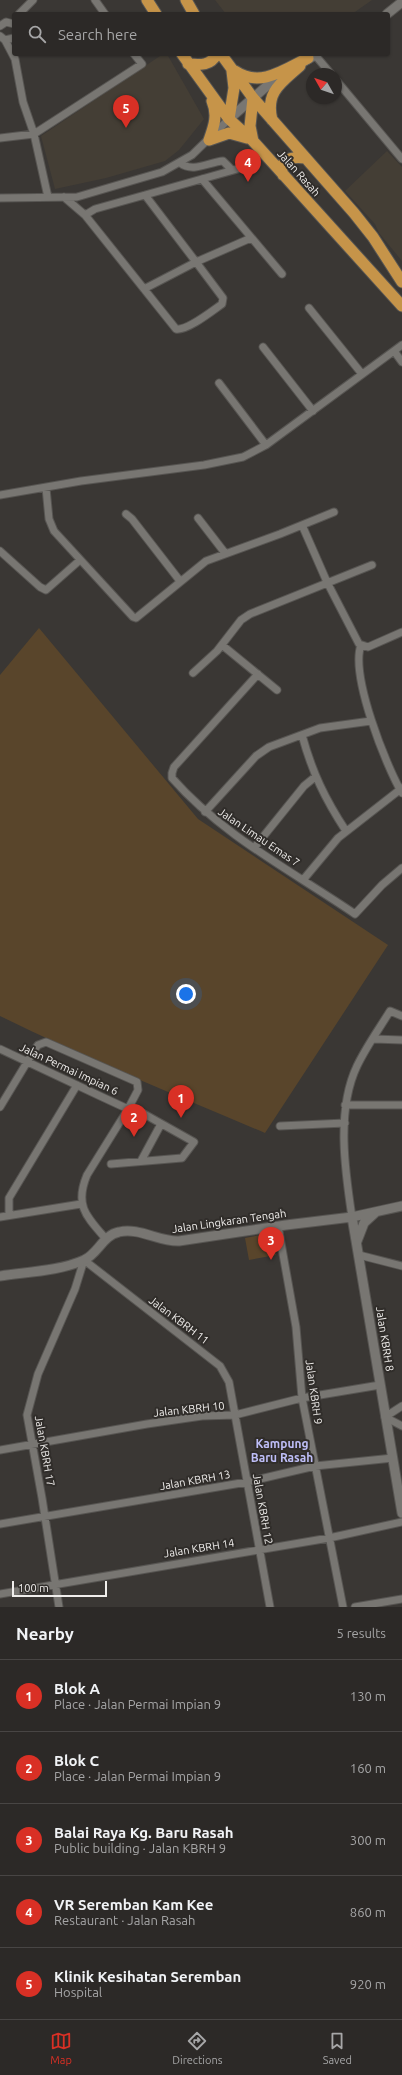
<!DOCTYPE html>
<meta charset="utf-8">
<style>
body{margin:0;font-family:Ubuntu,sans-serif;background:#383533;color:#f1f3f6}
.compass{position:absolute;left:306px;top:68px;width:36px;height:36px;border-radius:50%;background:#2c2927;box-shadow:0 1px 3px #0004;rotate:310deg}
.scale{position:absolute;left:12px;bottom:10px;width:95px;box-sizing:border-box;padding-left:4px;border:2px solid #f0eeec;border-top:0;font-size:11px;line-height:14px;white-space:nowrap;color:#f0eeec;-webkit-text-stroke:3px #302d2a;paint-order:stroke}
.you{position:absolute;left:186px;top:994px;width:14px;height:14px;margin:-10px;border:3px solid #fff;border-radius:50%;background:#1a73e8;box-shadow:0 0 0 6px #1a73e833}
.badge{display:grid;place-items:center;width:26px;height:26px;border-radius:50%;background:#d93025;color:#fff;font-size:13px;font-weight:700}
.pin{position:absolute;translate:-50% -33px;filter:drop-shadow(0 1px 2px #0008)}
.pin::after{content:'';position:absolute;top:21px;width:14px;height:12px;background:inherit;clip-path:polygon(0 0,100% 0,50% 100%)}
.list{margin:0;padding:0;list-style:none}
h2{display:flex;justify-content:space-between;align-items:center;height:52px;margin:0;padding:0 16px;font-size:17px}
h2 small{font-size:13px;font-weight:400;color:#a6a6a7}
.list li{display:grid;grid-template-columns:26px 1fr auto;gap:12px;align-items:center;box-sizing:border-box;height:72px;padding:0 16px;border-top:1px solid #484544}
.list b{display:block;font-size:15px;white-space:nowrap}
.list p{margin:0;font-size:13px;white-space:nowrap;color:#a6a6a7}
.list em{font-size:13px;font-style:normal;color:#a6a6a7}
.icon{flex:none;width:22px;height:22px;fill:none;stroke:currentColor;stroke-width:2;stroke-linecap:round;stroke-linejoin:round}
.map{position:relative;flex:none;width:402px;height:1607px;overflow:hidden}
.search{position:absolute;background:#2c2927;box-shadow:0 1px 3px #0004;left:12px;right:12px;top:12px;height:44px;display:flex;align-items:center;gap:10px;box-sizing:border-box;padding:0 14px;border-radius:4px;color:#a6a6a7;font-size:15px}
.sheet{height:412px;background:#2c2927}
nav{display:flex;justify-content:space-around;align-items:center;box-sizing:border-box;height:56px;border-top:1px solid #484544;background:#2c2927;font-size:11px;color:#a6a6a7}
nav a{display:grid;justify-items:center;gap:2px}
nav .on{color:#d93025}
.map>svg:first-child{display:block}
</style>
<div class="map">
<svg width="402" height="1607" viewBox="0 0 402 1607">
<rect width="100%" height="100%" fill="#3a3734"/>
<path fill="#443e35" d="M215,0h157l-20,14h-126z
M163,54h4l37,65 -25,31 -14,11 -59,17 -51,11 -14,-53z
M387,151l15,16v94l-23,-28 -4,-9 -30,-33z"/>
<path fill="#59452b" d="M39,628l159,191 190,126 -123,188c-89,-38 -178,-74 -265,-117v-341z
M272,1233l4,22 -27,5 -4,-22z"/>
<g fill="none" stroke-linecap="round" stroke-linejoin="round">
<g stroke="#575552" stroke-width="9">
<path id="minor" d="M95,0l10,14
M19,14l14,-14
M0,26l6,-4 8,2
M0,36l5,4 9,-2
M5,40l10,19 8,43 11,32 14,63
M315,55l16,19
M336,80l66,79
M0,138l34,-4 108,-70 -8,-10
M180,163c13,10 29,-1 43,-2l9,9
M202,179l80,95
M145,195l110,-31
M64,197l21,18 91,114c11,2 36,-18 46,-25l1,-6 -27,-36 55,-24
M0,198l77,-1 85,-25 30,-17 37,-36
M85,215l10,-6 50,-14 51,67 -52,27
M309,308l53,66
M263,347l50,64
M394,351l8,11
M219,383l47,62
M46,488l3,31 5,12 79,86 3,1 70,-57 74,-27 54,-22
M0,495l81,-14 123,-16 39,-8 23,-12 136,-100
M126,514l6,5 48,62
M198,518l27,35
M302,525l25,57 32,62 9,3 34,-15
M0,551l40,36 6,3 34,-30
M222,645l55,45
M361,645c-11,30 25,121 41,148
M193,673l24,-22 24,-31 9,-6 122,-49
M258,674l-84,93 -2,6v5c51,58 120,93 183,136l27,-29 20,-17
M302,735c10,37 23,64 44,96
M205,812l51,-56 13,-9 51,-19 51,-7
M254,848l50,-62 11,-9
M303,880l35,-42 64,-50
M374,1039l28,1
M0,1049l100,47 28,13 9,1 57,32 -12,16 -71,6
M345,1105h57
M0,1107l35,-58 3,-4 8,-3 91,40 1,8 -10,19 -41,66c-13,31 0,42 19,64
M280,1126l65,-3
M141,1161l20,-37
M9,1215v-17l68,-113
M0,1217l81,-13
M352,1217c-7,-46 -16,-107 5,-151 9,-19 22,-37 33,-55l12,5
M278,1226l18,101 6,71 41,209
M359,1255l43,11
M402,1406l-17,11 17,9
M0,1450l147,-26 55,-8 33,-1 67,-17 78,-13
M0,1524l247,-42 68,-16 78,-8
M0,1594l329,-56 73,-16
M59,1607l-17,-109 -15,-83 11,-41 37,-85 9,-29 136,106 9,16 41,225
M355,1607l47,-8"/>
</g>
<g stroke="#575552" stroke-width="11">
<path id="tertiary" d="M387,14l15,-12
M303,62l14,-8
M229,119l39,-34 18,-11
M352,1217l50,296
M357,1241l7,-18 12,-11
M0,1276c26,-4 60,-5 84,-16 14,-6 19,-25 35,-28 20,-5 40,10 60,9l107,-16 66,-8 50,-11"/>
</g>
<g stroke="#575552" stroke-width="13">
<path id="trunk" d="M147,0l9,14
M186,0l8,14
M182,54l47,65 24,22 149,165
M221,54l32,44 101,115 19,24 29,45
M188,64c13,1 22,2 29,-10
M235,71c25,17 49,-1 73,-13
M229,119l5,-31 -2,-17
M272,120c-7,-28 9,-37 28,-54
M209,140c5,-14 9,-25 3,-39
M209,140l20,-7 18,5
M253,141l-3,-15 3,-28
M283,175l-2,-7c4,-11 14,-11 24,-10"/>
</g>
<use href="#minor" stroke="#787672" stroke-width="7"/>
<use href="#tertiary" stroke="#787672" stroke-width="9"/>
<use href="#trunk" stroke="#c69449" stroke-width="11"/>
</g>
<g text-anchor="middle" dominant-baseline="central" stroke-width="4" stroke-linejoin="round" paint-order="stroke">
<g font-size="11" fill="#f0eeec" stroke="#302d2a">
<text transform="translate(299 173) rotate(48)">Jalan Rasah</text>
<text transform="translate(259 837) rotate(34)">Jalan Limau Emas 7</text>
<text transform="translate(69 1069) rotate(25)">Jalan Permai Impian 6</text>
<text transform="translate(229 1221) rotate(-8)">Jalan Lingkaran Tengah</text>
<text transform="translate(179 1320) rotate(37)">Jalan KBRH 11</text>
<text transform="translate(385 1339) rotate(81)">Jalan KBRH 8</text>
<text transform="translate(314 1392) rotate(82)">Jalan KBRH 9</text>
<text transform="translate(189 1409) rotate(-6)">Jalan KBRH 10</text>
<text transform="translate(45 1451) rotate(80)">Jalan KBRH 17</text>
<text transform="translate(195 1480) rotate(-10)">Jalan KBRH 13</text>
<text transform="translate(263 1509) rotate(80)">Jalan KBRH 12</text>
<text transform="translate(199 1548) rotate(-9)">Jalan KBRH 14</text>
</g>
<g font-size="12" font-weight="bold" fill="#bebef7" stroke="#302d2a">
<text x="282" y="1443">Kampung<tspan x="282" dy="14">Baru Rasah</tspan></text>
</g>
</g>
</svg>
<svg class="compass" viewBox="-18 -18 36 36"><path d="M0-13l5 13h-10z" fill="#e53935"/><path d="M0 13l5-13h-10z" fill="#a6a6a7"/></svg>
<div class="scale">100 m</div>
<div class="you"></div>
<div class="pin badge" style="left:181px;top:1118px">1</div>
<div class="pin badge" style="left:134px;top:1137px">2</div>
<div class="pin badge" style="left:271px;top:1260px">3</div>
<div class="pin badge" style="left:248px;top:182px">4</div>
<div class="pin badge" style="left:126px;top:128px">5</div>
<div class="search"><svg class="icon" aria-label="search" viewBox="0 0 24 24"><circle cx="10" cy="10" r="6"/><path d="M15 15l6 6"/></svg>Search here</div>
</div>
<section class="sheet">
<h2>Nearby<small>5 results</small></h2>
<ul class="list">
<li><span class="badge">1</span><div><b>Blok A</b><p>Place · Jalan Permai Impian 9</p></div><em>130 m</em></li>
<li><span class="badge">2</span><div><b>Blok C</b><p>Place · Jalan Permai Impian 9</p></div><em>160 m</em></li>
<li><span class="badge">3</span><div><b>Balai Raya Kg. Baru Rasah</b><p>Public building · Jalan KBRH 9</p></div><em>300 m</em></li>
<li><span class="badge">4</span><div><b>VR Seremban Kam Kee</b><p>Restaurant · Jalan Rasah</p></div><em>860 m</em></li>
<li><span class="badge">5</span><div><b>Klinik Kesihatan Seremban</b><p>Hospital</p></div><em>920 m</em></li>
</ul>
</section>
<nav>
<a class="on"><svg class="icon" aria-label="map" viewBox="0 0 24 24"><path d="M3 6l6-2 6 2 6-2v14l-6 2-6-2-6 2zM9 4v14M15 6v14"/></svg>Map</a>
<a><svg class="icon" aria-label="directions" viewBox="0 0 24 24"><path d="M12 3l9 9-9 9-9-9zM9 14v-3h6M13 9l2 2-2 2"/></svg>Directions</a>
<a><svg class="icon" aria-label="saved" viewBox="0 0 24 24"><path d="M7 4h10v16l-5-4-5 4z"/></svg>Saved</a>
</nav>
